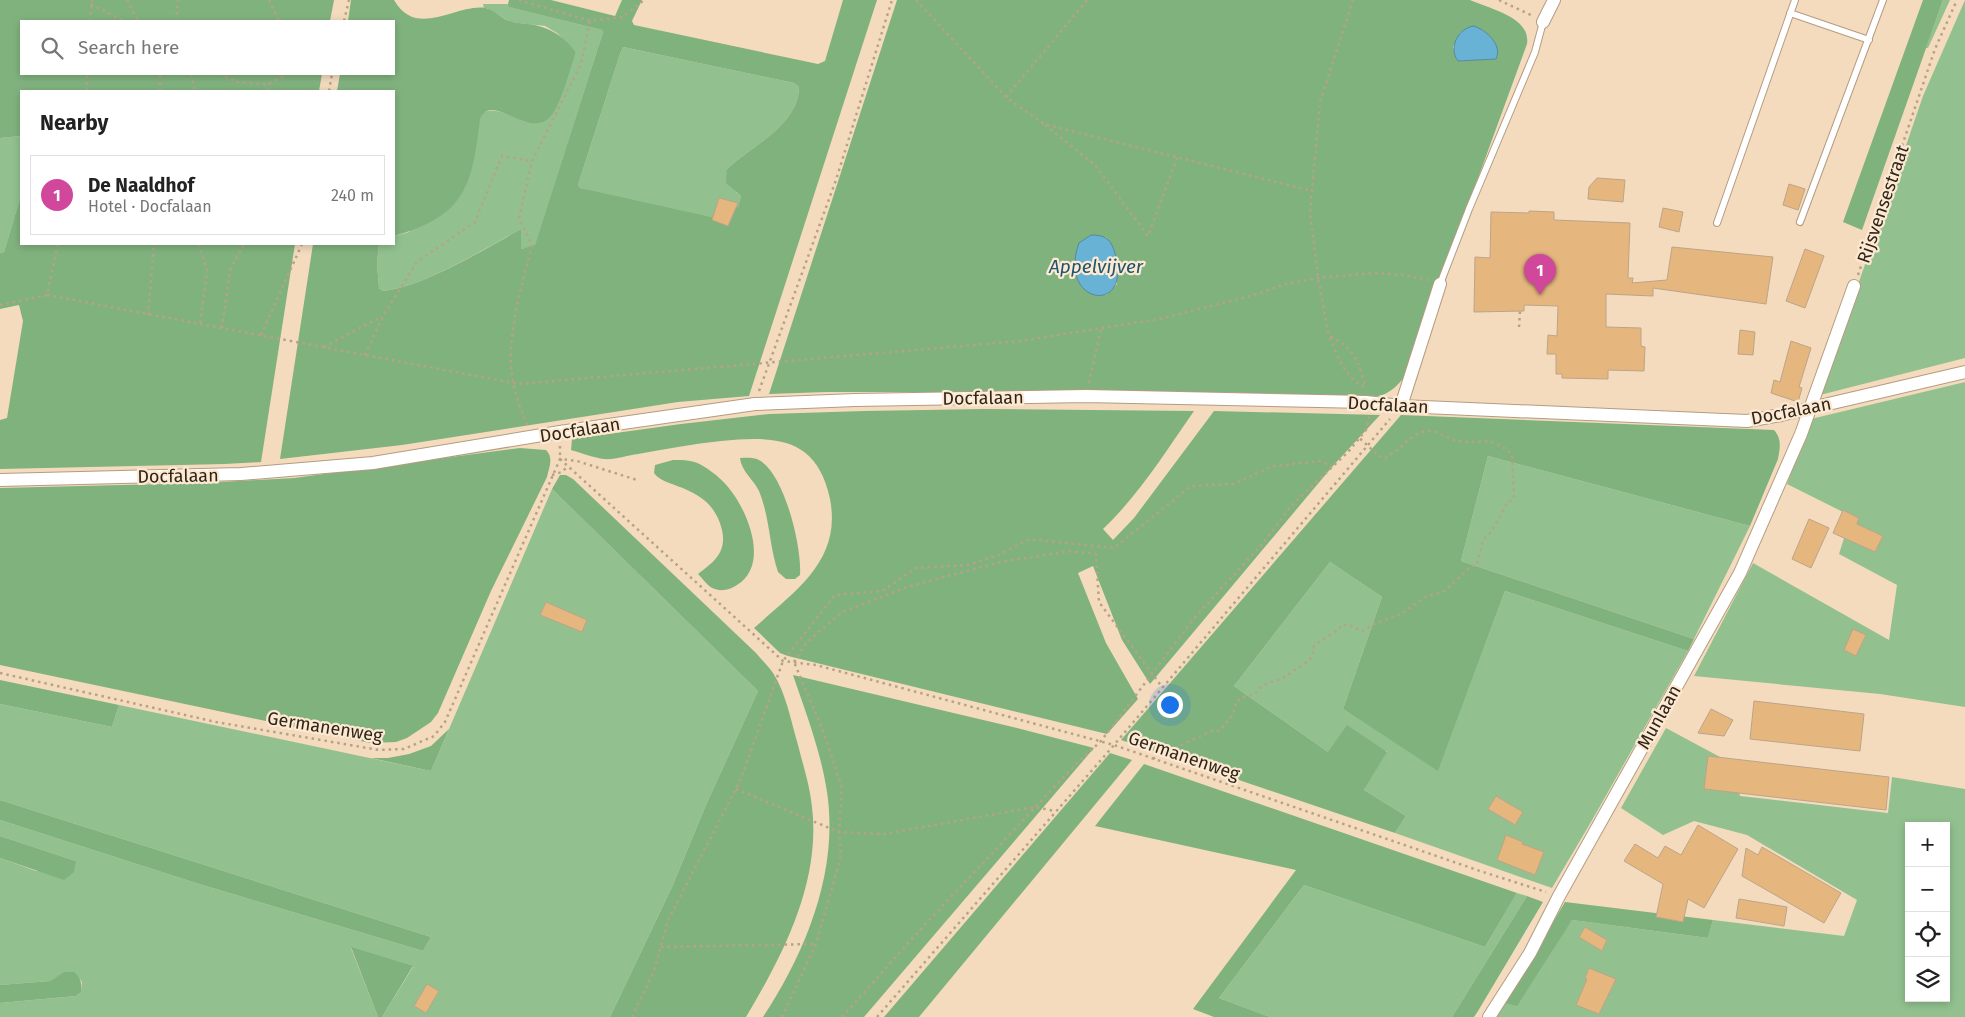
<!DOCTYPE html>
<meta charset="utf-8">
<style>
body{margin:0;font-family:"Fira Sans",sans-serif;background:#f6f6f6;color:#222}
.controls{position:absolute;right:15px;bottom:15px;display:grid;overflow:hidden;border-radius:0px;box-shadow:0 2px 8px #0003}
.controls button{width:45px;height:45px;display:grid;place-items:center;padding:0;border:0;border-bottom:1px solid #e0e0e0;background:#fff;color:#222;font:25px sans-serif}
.you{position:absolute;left:1169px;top:704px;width:18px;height:18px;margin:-12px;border:4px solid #fff;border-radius:50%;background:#1a73e8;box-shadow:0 0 0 8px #1a73e833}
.badge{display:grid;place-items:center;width:32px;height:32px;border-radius:50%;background:#0b8043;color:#fff;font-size:16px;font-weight:700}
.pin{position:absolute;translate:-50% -41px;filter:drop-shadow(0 1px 2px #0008)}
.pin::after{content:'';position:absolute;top:26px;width:18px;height:15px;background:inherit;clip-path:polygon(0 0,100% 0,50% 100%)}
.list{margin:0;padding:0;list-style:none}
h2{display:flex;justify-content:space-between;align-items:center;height:65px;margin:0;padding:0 20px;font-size:21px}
h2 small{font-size:16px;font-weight:400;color:#767676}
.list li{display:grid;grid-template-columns:32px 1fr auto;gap:15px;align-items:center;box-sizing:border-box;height:80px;margin:0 10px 10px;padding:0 10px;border:1px solid #e0e0e0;border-radius:0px}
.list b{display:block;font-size:19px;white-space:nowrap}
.list p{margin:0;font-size:16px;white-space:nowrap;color:#767676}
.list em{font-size:16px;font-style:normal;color:#767676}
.icon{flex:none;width:28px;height:28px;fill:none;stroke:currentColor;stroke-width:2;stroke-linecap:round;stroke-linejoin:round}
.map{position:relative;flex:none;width:1965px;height:1017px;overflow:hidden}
.search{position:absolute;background:#fff;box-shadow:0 2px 8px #0003;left:20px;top:20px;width:375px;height:55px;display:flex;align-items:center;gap:12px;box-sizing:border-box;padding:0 18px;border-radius:0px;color:#767676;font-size:19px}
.panel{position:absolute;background:#fff;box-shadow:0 2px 8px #0003;left:20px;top:90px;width:375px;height:155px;border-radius:0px}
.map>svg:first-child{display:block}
</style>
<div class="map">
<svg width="1965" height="1017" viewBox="0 0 1965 1017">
<rect width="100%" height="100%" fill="#f4dbbe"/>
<path fill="#92c18f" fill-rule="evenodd" d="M1943,0h7l-22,48h-2z
M1965,0v358l-145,37 103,-299z
M483,4h25l2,3 92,23 1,2 -68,214 -14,3v-20c-37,20 -98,58 -138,62l-4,-3 -2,-25 2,-19h15v-8l15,-4 74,-119c12,-8 30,5 43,9l50,-70 -19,-19 -12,-7 -35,-4 -23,-14h-3z
M623,47l171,36 5,4c0,38 -48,59 -72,82l9,23 5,4 -9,35 -152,-43 -2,-3 42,-131z
M21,136v59l-17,57 -4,1v-115z
M1965,382v325l-85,-13 -186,-18 59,-113 136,77 8,-55 -58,-31 12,-38 -64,-32 24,-65z
M1488,456l262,70 -56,113 -233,-78z
M552,489l206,202 -52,114 -34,82 -62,130h-228l31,-50 -62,-19 27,69h-378v-14l76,-7 5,-4 1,-10 -7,-10h-10l-15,9 -50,4v-127l36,13 40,-10 -76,-25v-16l199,64 224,67 8,-14 -431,-137v-96l112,23 7,-22 312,66z
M1330,562l52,35 -39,112 95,61 67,-179 183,60 -97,171 -39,66 -157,-55 11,-17 -42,-26 23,-39 -59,1 -94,-66z
M1666,728l67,36 7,32 148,17 4,-36 73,12v228h-469l9,-14 67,-83 136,18 5,-18 131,16 13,-36 -110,-65 -53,-14 -31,14 -42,-27zM1909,826h37v172h-37z
M1304,885l181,62 32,-54 10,3 -75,121h-182l-51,-19z"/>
<path fill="#80b27e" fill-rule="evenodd" d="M0,0h334l-4,21h-309v53h301l-3,17h-298v45l-21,2z
M351,0h43c23,40 62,3 92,8 8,2 15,10 23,13 6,2 13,2 19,3 22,3 34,11 48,28 -6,16 -15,54 -26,65 -22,23 -58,-26 -70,2 -8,68 -15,97 -86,117v-145h-57l3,-17h54v-53h-46z
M509,0h42l64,16 7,-16h20l-10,21 2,4 184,39 7,-3 18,-61h34l-128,396 -71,6 -276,43 -122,14 33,-215h66l-2,19 2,25 4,3c40,-4 102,-42 138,-62v20l14,-4 68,-213 -1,-2 -93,-23 -1,-3zM623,47l171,36 5,4c0,38 -48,59 -72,82l-1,14 15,13 -3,11 -19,-4 -4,15 -135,-30 -2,-3 42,-131z
M897,0h573c20,9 61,17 57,44l-121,331c-8,10 -16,19 -28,21l-175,-4h-377l-57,2zM1483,30l11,11 2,18 -38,2 -5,-14 8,-15zM1106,237l8,13 3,34 -11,11 -27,-14 -4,-18z
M1923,0h20l-81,230 -19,-8z
M21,195v49h274l-34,218 -36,2 -225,5v-49l7,-2 16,-97 -4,-16 -19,4v-56l4,-1z
M984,409l210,2c-28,40 -55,84 -91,118l10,11 21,-22 80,-107 166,4 -48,52 -182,217 -28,-44 -29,-74 -15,7 28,70 32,56 -31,35 -319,-78 -8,-3 -26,-25c41,-37 88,-67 76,-129 -13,-63 -56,-63 -109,-58 -28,3 -55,8 -83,13 -10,1 -23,6 -34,5 -10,-1 -22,-6 -33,-9l1,-11 109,-15 88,-10 95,-3z
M1401,415l373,15c8,9 6,18 4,29l-28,67 -262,-70 -27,105 233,78 -6,12 -183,-60 -67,180 -95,-62 39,-112 -52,-35 -96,124 94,66 19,-27 40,27 -23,38 42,26 -11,17 -274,-93z
M520,448l26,2c8,8 3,17 1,27l-56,114 -53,122 -7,9 -24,16 -11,4 -26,1 -370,-78v-177l202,-5 92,-5z
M740,458c6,0 13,-1 19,2 26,14 43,88 41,115l-5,4h-9l-8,-7c-9,-27 -8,-54 -19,-81 -5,-11 -18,-20 -19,-33z
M673,460c11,0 21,0 30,6 12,7 24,18 31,29 16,23 34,71 3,90 -6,4 -14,7 -22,4 -6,-1 -12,-10 -17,-15 16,-12 29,-22 24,-44 -6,-25 -22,-36 -45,-44 -9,-4 -17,-5 -23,-13l1,-8z
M560,475h6l7,4 183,174c5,6 12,13 17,20 13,20 18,48 25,72 5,20 12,41 14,62 9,75 -29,148 -66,210h-136l62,-130 34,-82 52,-114 -206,-202z
M793,675l224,53 77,20 -230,269h-101c43,-65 76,-146 64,-225 -6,-40 -21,-79 -34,-117z
M0,680l119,25 -7,22 -112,-23z
M449,729l-18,42 -60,-13h17l21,-4 22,-8z
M1110,753l22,7 -213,257h-35z
M1144,764l373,129 -32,54 -181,-62 -85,113 51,19h-56l-21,-8 103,-139 -201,-44z
M0,800l431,137 -8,14 -224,-67 -199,-64z
M0,836l76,25 -2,11 -10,8 -64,-22z
M1527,896l16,6 -65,109 -4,6h-22z
M1565,902l148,18 -5,18 -136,-18 -55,86 -12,-3z
M351,947l62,19 -31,51h-4z
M64,972h11c6,7 7,11 6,20l-5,4 -76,7v-18l50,-4z"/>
<path fill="#68b2d6" stroke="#57889e" d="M1474,26c12,4 29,19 22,33l-38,2c-10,-13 0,-33 16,-35z
M1091,235c13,0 19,3 23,15 22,67 -58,56 -35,-7z"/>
<path fill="#e5b77e" stroke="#bca489" d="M1597,178l28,2 -2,22 -35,-3 1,-12z
M1789,184l16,5 -7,21 -15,-5z
M719,198l19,5 -10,23 -16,-6z
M1663,208l20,4 -4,20 -20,-5z
M1529,211l25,1v8l76,3 -2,55h5l-1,5 35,-3 5,-33 101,10 -7,47 -113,-16v8l-47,-2v33l35,1v18l4,1 -1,24 -36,-1v9l-46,-1v-4h-6v-20h-9l1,-19 9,1 1,-30 -34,-1v6l-50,1 1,-55 15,1 1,-46 38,1z
M1805,249l19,7 -19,52 -19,-7z
M1740,330l15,2 -2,23 -15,-1z
M1791,341l20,7 -12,39 3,1 -4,14 -27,-9 3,-13 6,2z
M1843,510l16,8 -2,6 26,12 -8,16 -42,-19z
M1809,519l20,9 -18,40 -19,-9z
M546,602l41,18 -5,12 -42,-17z
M1853,629l13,6 -10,21 -12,-6z
M1754,701l110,13 -4,37 -110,-12z
M1711,709l22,11 -9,16 -26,-3z
M1708,756l181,21 -3,33 -182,-21z
M1496,796l27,16 -8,13 -27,-16z
M1698,825l40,24 -34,59 -16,-9 -5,23 -27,-5 7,-33 -39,-23 11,-17 23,14 7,-12 16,9z
M1506,835l17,7 -1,2 22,8 -9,23 -38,-15z
M1762,847l79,46 -17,30 -82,-47 4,-28 12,7z
M1739,899l48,8 -3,19 -48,-8z
M1585,927l22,13 -5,11 -23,-14z
M1589,968l27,11 -17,35 -23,-9 11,-26 -2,-1z
M427,984l12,7 -13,22 -12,-7z"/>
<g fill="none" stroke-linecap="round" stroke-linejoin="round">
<g stroke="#b49c81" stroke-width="8">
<path id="lane" d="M1790,13l79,27
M1800,222l83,-222
M1717,223l78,-223
M1440,284l29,-75 66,-157 8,-30"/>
</g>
<g stroke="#b49c81" stroke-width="14">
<path id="street" d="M1543,22l11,-22
M1401,406l39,-122
M0,480l241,-6 132,-11 187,-31 195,-28 100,-4 231,-4 280,6 35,4 346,15 34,-6 184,-43
M1489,1017l41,-64 29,-57 181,-323 61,-139 53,-148"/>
</g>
<path stroke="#b6a28a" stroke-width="2.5" stroke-dasharray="2.5 4" stroke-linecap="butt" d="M127,0l11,21
M269,0l10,21
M519,0l71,21 33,-4 21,-17
M916,0l90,97 38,27 268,67
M1353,0l-33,102 -10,110 8,66 11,58c28,14 28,24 37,52
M1499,0l32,15
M91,4l33,17
M90,21l2,-21
M176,21l2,-21
M344,21l5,-21
M191,74l4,17
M219,74l18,8 31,2 20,-10
M87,91v-17
M160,91v-17
M267,91l1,-7
M329,91l3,-17
M1006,97l81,-97
M1045,125l50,40 53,71 29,-78
M199,244l8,27 -7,53
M1858,275l77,-226 22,-49
M47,295l472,89 501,-43 139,-22 92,-23 35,-12 32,-6 54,-5 32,2 24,5
M0,305l47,-10 11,-51
M148,315l6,-71
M1519,327l1,-16
M222,328l8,-58 14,-26
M261,335l41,-91
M1330,338c7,17 16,42 35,49
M324,347l57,-30
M365,355l18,-39 34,-54 58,-40 27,-66 30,5
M1089,383l12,-55
M759,391l77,-211 56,-180
M527,425c-5,-14 -12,-29 -14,-44 -8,-41 9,-96 19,-136l-13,-27 13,-57 49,-97 9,-43
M560,446v13l223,202 33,4 298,80 366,126 66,21
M552,475l10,-3 6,-6
M794,662l12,-19 36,-31 65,-25 94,-25 70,-11 25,3 3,48 63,85
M0,673l216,49 163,28 25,-1 30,-13 11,-14 115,-263 17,2 60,19
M1153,759l15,-11 5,1 38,-18h8l14,-16 3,-13 5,-4 14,-4 8,-9 20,-7 24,-16 5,-5 2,-11 25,-17 2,-4h8l13,6 12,-7 27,-10 26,-18 16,-4 29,-26 5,-1 6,-25 9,-9 15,-28 7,-5 -2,-44c-24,-20 -27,-9 -54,-13 -11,-1 -20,-13 -36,-9 -10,3 -15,10 -22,16 -5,4 -11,7 -16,11 -10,-6 -16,-14 -25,-21
M736,789l103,43 45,2 151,-27 20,4
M661,947l155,-3
M632,1017l22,-46 14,-51 72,-139 43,-120 52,-66 47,-4 34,-23 52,-3 30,-10 31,-16 85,9 77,-62 42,-2 41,-18 47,-5 11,6
M782,1017l34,-73 25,-88 -2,-24 3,-44 -18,-55 -30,-71
M842,1017l78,-87 155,-165 26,-24 95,-125 68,-74 26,-35 58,-55 18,-22 4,-16
M877,1017l237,-272 276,-326"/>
<use href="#lane" stroke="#fff" stroke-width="6"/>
<use href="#street" stroke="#fff" stroke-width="12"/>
</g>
<g text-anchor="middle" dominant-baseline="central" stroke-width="4.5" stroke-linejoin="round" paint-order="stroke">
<g font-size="18" fill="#2e251a" stroke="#fde9d1">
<text transform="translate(1883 204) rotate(-71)">Rijsvensestraat</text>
<text transform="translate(983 398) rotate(-1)">Docfalaan</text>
<text transform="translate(1388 405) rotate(3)">Docfalaan</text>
<text transform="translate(1791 411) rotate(-11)">Docfalaan</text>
<text transform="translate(580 430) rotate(-9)">Docfalaan</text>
<text transform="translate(178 476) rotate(-1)">Docfalaan</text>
<text transform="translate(1659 717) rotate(-61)">Munlaan</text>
<text transform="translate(325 727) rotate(9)">Germanenweg</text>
<text transform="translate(1184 756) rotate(19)">Germanenweg</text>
</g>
<g font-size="19" font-style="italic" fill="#1c5670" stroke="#fde9d1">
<text x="1096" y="266">Appelvijver</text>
</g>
</g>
</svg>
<div class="controls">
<button>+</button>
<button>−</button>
<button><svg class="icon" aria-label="locate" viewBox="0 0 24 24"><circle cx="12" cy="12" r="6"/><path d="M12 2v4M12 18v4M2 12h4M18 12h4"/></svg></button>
<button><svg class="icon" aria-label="layers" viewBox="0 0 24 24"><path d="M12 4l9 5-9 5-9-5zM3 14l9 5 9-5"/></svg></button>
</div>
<div class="you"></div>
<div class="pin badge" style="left:1540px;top:295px;background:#d1479c">1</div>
<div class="search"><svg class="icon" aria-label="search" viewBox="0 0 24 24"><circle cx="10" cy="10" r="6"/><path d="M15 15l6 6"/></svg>Search here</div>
<section class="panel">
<h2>Nearby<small></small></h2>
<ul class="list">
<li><span class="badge" style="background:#d1479c">1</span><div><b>De Naaldhof</b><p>Hotel · Docfalaan</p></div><em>240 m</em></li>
</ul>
</section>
</div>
